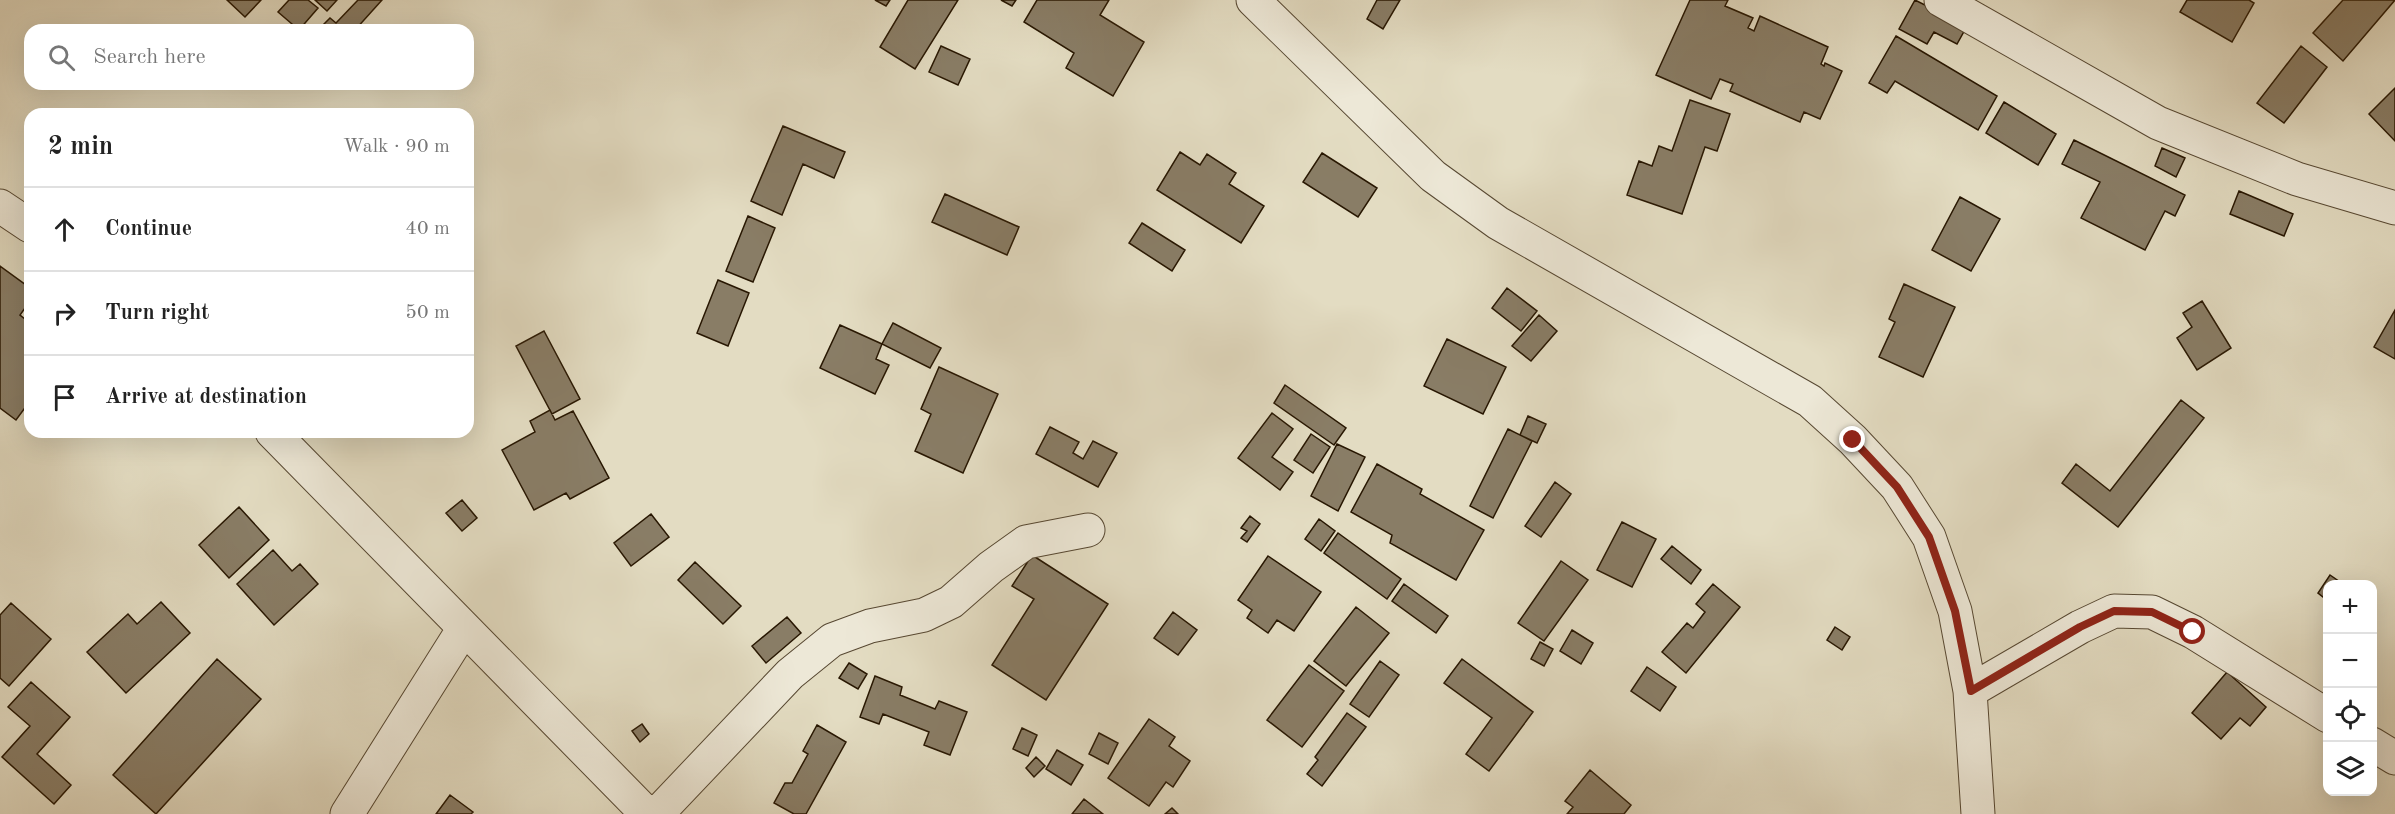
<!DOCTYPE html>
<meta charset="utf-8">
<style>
body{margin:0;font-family:"Old Standard TT",serif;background:#f2f2f2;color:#222}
.controls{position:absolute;right:18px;bottom:18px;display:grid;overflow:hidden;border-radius:12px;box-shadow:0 6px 24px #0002}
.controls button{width:54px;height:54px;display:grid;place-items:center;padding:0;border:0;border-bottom:2px solid #e0e0e0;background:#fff;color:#222;font:30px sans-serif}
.stop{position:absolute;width:18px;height:18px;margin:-14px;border:4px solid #8f2418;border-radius:50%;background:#fff}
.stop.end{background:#8f2418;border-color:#fff;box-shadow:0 2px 6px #0008}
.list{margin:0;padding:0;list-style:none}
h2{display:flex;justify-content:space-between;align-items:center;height:78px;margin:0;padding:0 24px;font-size:26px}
h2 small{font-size:20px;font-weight:400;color:#767676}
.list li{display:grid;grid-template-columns:39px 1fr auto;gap:18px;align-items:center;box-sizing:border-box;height:84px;padding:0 24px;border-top:2px solid #e0e0e0}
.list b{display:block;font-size:22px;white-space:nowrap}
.list em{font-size:20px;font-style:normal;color:#767676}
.icon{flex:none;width:33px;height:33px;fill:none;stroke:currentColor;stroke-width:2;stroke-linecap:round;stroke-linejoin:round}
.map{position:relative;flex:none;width:2395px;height:814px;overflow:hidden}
.search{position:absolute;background:#fff;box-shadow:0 6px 24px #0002;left:24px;top:24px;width:450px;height:66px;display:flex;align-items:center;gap:15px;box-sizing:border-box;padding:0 21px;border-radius:18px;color:#767676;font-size:22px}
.panel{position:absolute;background:#fff;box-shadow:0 6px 24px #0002;left:24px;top:108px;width:450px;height:330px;border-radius:18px}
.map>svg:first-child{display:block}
</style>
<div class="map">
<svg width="2395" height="814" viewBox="0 0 2395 814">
<rect width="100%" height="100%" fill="#e3dcc2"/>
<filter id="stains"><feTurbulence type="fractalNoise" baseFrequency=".00333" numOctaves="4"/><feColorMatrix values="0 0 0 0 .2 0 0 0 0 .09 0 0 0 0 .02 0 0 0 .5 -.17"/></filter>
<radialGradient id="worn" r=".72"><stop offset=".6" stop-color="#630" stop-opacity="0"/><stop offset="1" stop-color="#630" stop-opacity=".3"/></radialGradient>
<path fill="#897d66" stroke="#281702" stroke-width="1.5" d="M227,0h34l-16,17z
M289,0h19l10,8 -19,22 -21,-18z
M315,0h22l-10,11z
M358,0h24l-27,30h-37l12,-12 6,5z
M875,0h15l-4,6z
M908,0h50l-43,69 -35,-22z
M1001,0h15l-4,6z
M1037,0h72l-9,15 44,27 -31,54 -47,-28 8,-15 -50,-31z
M1377,0h23l-17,29 -16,-10z
M1690,0h38l-3,6 28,12 -5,10 6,3 6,-15 68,31 -7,17 3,2 1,-3 17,8 -22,48 -16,-7 -4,10 -70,-31 3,-7 -13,-5 -9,20 -55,-24z
M1915,0l52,26 -10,18 -23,-12 -7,12 -28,-15z
M2187,0h62l5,3 -22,39 -52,-30z
M2343,0h52l-52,61 -30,-28z
M1896,36l101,60 -19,34 -83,-49 -8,12 -18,-10z
M941,46l29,13 -12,26 -29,-13z
M2301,46l26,21 -43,56 -27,-20z
M2395,88v53l-26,-27z
M1690,100l40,14 -13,37 -12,-4 -23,67 -55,-19 12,-34 13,5 7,-20 13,5z
M2004,102l52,32 -18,31 -52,-32z
M783,126l62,26 -11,26 -31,-14 -21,51 -31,-14z
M2074,140l111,55 -10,21 -10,-5 -20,39 -64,-32 19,-36 -38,-18z
M2162,148l23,10 -9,19 -21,-11z
M1180,152l20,13 7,-11 29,19 -7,11 35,22 -23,37 -84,-53z
M1322,153l55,35 -19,29 -55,-35z
M2239,191l54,23 -9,22 -54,-22z
M945,194l74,33 -12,28 -75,-33z
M1960,197l40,22 -29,52 -39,-21z
M748,216l27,12 -22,54 -27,-11z
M1142,223l43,27 -13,21 -43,-28z
M0,266l30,22v13l-10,14 10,8v78l-14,19 -16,-12z
M718,280l31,13 -21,53 -31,-13z
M1904,284l51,23 -32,70 -44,-20 16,-35 -6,-3z
M1507,288l30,23 -16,20 -29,-23z
M2202,301l29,47 -34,22 -20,-32 15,-11 -9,-14z
M2395,310v49l-21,-12z
M1539,315l18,16 -26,30 -19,-15z
M893,323l48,25 -11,20 -48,-24z
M840,325l42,19 -6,15 13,6 -14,29 -55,-26z
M544,331l36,68 -28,15 -36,-68z
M1447,339l59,28 -23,47 -59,-28z
M939,367l59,27 -35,79 -48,-22 16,-37 -10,-5z
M1285,385l61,43 -12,17 -60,-42z
M2181,400l23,18 -86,109 -56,-44 14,-19 34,27z
M550,410l5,10 18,-9 36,67 -39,21 -4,-6 -32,17 -32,-60 33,-18 -5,-11z
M1272,413l21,16 -21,28 21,15 -13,18 -42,-32z
M1528,416l18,8 -9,19 -17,-8z
M1050,427l29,15 -6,11 10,6 10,-18 24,12 -19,34 -62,-33z
M1508,429l24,12 -39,77 -23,-12z
M1311,434l19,13 -17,26 -19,-13z
M1337,444l28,13 -27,54 -27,-15z
M1377,464l45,25 -2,5 64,36 -28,50 -66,-37 2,-8 -41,-23z
M1555,482l16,12 -30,43 -16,-11z
M462,500l15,18 -15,13 -16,-18z
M239,507l30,33 -40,38 -30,-33z
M651,514l18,23 -38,29 -17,-23z
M1250,516l10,8 -13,18 -6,-4 6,-7 -6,-3z
M1319,519l16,12 -14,20 -16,-12z
M1622,522l34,17 -24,48 -35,-17z
M1338,533l63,46 -14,20 -63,-46z
M1672,546l29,24 -10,14 -30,-25z
M273,550l19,21 8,-7 18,20 -44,41 -37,-41z
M1032,555l76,49 -62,96 -54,-35 42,-66 -22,-13z
M1268,556l53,36 -27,39 -17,-11 -9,13 -21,-15 5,-8 -14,-10z
M1561,561l27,19 -44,61 -26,-18z
M695,562l46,44 -18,18 -45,-44z
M2330,575l13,9h-15v17l-10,-8z
M1404,584l44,32 -12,17 -44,-32z
M1713,584l27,23 -54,66 -24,-21 25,-29 6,5 12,-16 -9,-8z
M161,602l29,31 -64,60 -39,-41 41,-38 9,10z
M11,603l40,36 -42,47 -9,-8v-63z
M1356,607l33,26 -43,53 -32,-25z
M1173,612l24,18 -19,25 -24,-17z
M787,617l14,16 -35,30 -14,-17z
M1835,627l15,10 -8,13 -15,-10z
M1572,630l21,13 -12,21 -21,-13z
M1540,642l13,7 -9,17 -13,-7z
M217,659l44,40 -105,115 -43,-39z
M1462,659l71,53 -44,59 -23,-17 26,-36 -48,-35z
M1380,661l19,14 -30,42 -19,-13z
M849,663l18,11 -9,15 -19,-11z
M1309,665l35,26 -42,56 -35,-27z
M1647,667l29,20 -16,24 -29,-20z
M2227,672l39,35 -16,19 -10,-8 -19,21 -29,-26z
M875,676l27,11 -2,8 35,14 4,-8 28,11 -17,43 -26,-10 5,-13 -46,-18 -4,10 -19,-7z
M31,682l39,35 -33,37 34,31 -17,19 -52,-47 28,-31 -22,-19z
M1347,713l19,14 -44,59 -15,-12 11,-14 -3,-3z
M1149,719l26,18 -6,9 21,15 -17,26 -7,-5 -17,24 -41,-28z
M642,724l7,10 -9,8 -8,-11z
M817,725l29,17 -40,72h-12l-20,-11 11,-20h7l16,-29 -5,-3z
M1022,728l15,7 -9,21 -15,-7z
M1099,733l19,10 -10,21 -19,-10z
M1057,750l26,15 -12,20 -25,-16z
M1036,757l9,9 -11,11 -8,-9z
M1590,770l41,35 -7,9h-57l6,-7 -8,-6z
M450,795l23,17 -2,2h-35z
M1084,799l19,15h-31z
M1172,808l6,6h-13z"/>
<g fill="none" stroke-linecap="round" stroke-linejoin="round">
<g stroke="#574832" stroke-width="35">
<path id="minor" d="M1253,0l180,176 65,47 312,178 43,39 44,47 32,50 26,74 15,80 8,123
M1941,0l217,123 139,56 98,29
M0,206l30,20
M272,432l375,382
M1970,691l110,-64 34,-16 38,1 41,20 135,84
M2372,744l23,14
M347,814l117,-186
M657,814l133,-140 42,-34 38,-14 54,-11 27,-13 40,-35 35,-25 62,-12"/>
</g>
<use href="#minor" stroke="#ede8d7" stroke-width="33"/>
</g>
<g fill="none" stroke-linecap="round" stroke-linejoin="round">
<path stroke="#8f2418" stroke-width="8" d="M1853,440l44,47 32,50 26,74 16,80 109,-64 34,-16 38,1 41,20"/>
</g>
<rect width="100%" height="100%" filter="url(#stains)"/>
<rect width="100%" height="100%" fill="url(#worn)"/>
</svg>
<div class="controls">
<button>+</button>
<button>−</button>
<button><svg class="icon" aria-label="locate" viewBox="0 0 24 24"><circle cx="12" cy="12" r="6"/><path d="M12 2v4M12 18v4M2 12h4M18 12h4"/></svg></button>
<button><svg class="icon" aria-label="layers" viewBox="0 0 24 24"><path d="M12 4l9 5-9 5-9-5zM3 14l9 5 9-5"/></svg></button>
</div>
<div class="stop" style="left:2193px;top:632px"></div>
<div class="stop end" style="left:1853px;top:440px"></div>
<div class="search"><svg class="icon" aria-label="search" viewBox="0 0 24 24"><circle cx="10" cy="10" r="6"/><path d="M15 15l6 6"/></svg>Search here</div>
<section class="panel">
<h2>2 min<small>Walk · 90 m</small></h2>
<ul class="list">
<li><svg class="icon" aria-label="ahead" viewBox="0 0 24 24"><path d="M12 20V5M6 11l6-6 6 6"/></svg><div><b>Continue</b></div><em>40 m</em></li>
<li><svg class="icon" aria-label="right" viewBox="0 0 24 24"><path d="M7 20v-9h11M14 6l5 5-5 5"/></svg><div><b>Turn right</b></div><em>50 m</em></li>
<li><svg class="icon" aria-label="arrive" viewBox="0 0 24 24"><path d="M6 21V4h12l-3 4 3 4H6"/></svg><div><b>Arrive at destination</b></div></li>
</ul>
</section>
</div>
